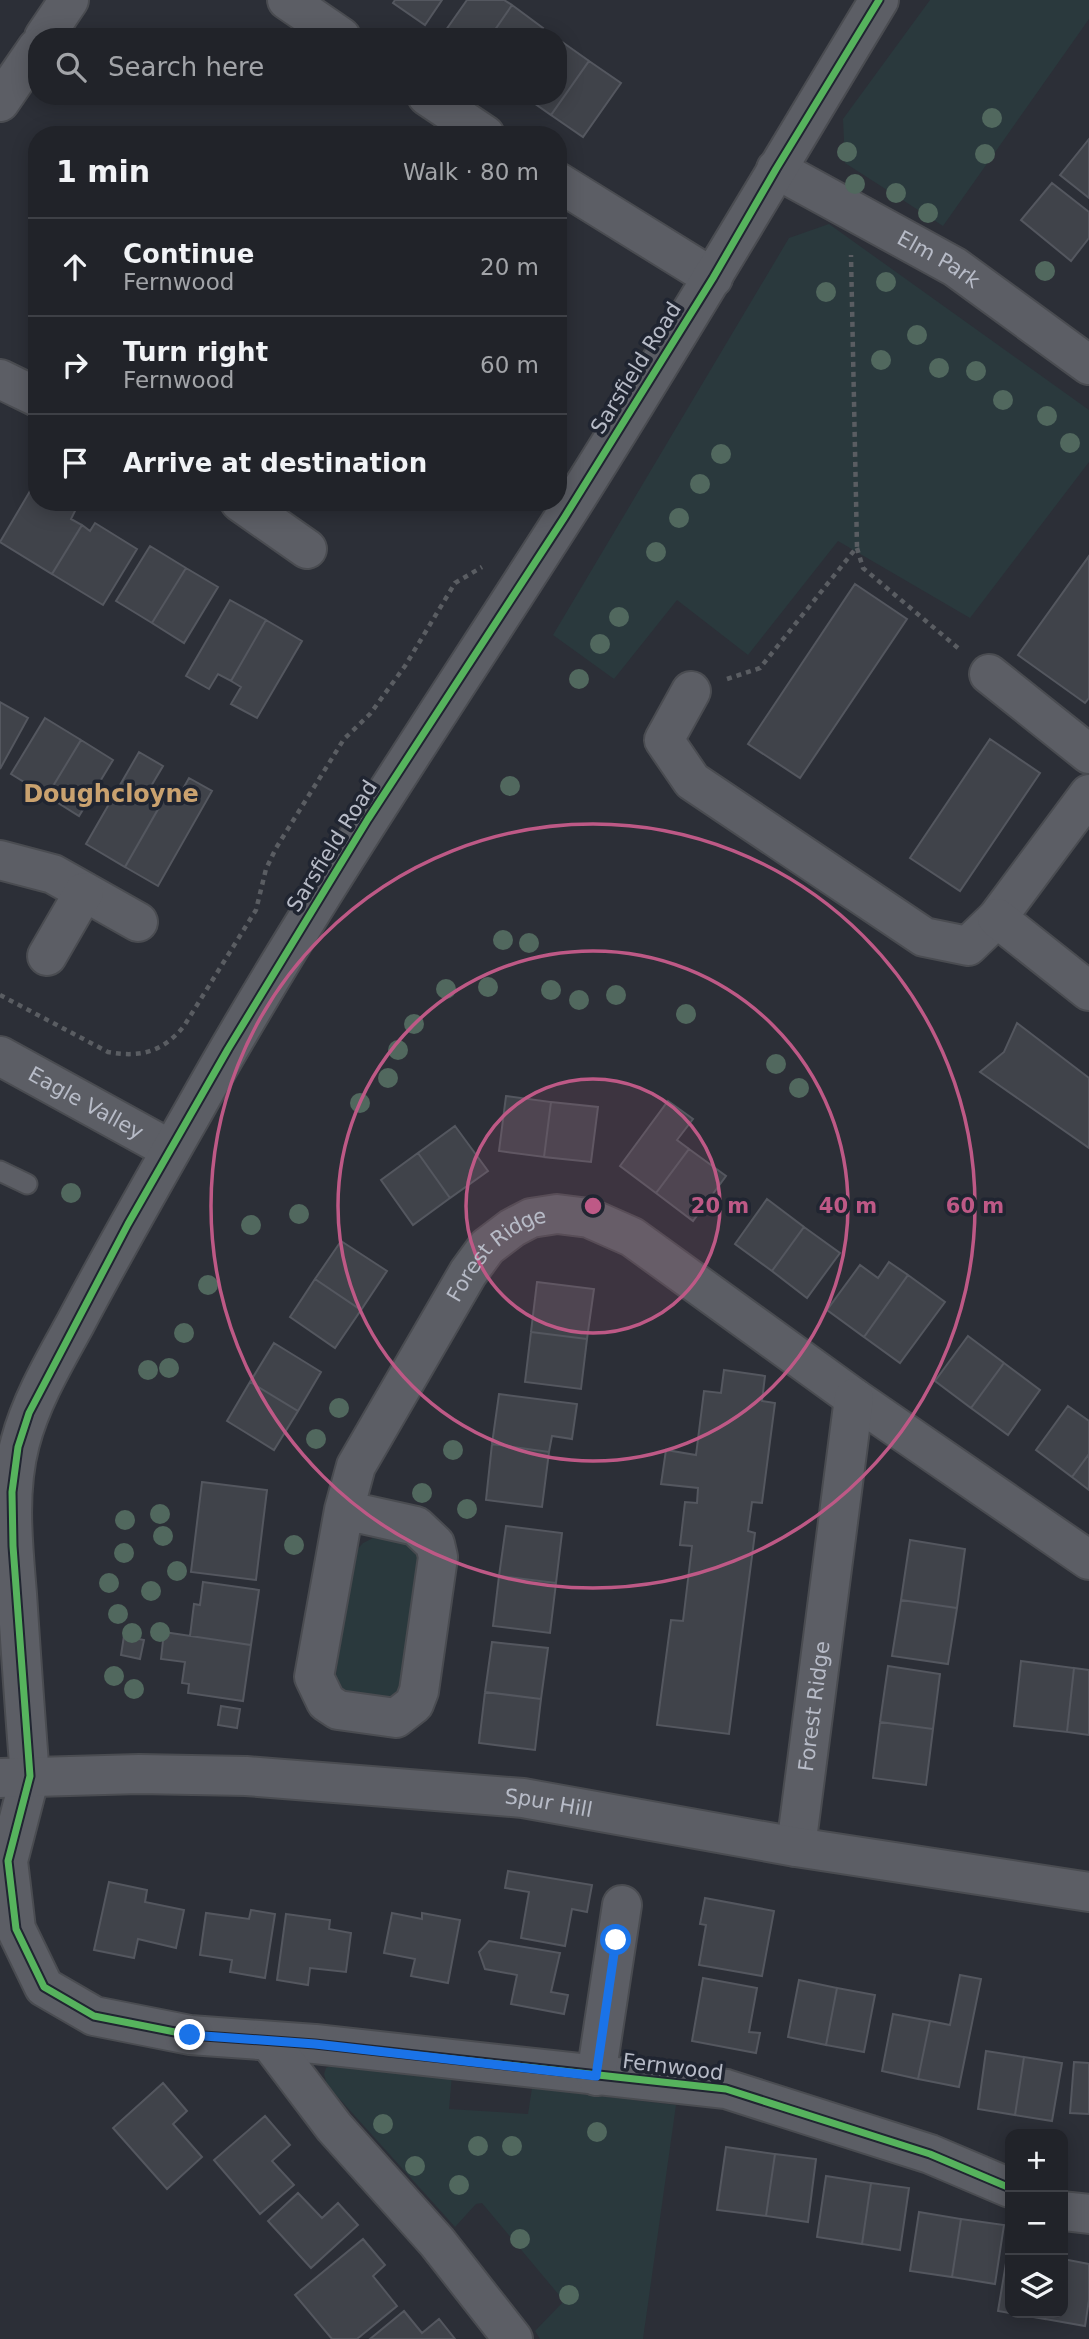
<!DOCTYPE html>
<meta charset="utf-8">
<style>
body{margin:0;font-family:"DejaVu Sans",sans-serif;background:#292b31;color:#f1f3f6}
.controls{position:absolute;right:21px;bottom:21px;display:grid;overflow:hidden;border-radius:14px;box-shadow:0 4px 18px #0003}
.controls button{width:63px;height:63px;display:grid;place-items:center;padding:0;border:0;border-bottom:2px solid #3e4046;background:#212329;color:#f1f3f6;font:35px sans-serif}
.stop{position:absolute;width:21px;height:21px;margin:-16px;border:5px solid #1a73e8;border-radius:50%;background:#fff}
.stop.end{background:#1a73e8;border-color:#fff;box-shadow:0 2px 7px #0008}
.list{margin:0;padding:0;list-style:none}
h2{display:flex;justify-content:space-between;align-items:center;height:91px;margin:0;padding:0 28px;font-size:30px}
h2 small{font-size:23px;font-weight:400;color:#a2a4a8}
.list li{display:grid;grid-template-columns:46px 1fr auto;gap:21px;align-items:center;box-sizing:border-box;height:98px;padding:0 28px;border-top:2px solid #3e4046}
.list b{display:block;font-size:26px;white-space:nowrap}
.list p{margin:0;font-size:23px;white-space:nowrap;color:#a2a4a8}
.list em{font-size:23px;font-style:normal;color:#a2a4a8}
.icon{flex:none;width:38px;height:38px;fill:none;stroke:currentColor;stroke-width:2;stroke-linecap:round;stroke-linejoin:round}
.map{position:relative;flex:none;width:1089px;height:2339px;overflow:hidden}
.search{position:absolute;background:#212329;box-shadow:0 4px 18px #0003;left:28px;top:28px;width:539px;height:77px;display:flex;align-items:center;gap:18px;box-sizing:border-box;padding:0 24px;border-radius:28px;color:#a2a4a8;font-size:26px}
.panel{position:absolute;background:#212329;box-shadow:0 4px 18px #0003;left:28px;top:126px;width:539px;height:385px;border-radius:28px}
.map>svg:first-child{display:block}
</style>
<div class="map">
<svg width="1089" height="2339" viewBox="0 0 1089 2339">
<rect width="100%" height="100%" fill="#2c2f37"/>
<path fill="#2a393d" d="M930,0h159v19l-146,207 -98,-63 -2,-44z
M829,224l260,186v52l-119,156 -132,-77 -90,114 -71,-55 -63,79 -61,-44 236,-397z
M373,1538l37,4 10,8 -14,131 -8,14 -8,4 -44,-7 -8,-7 -2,-11 19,-122 8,-9z
M334,2064l118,11 -3,34 79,5 4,-26 144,17 -33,234h-103l-5,-8 29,-30 -82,-98 -6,1 -21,23 -128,-142 -3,-11 2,-6z"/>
<path fill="#40434a" stroke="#54575f" stroke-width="2" d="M395,0h47l-17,25 -32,-22z
M467,0h37l8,5 -22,32h-49z
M512,5l31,23 -6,9h-47z
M558,39l31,22 -38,54 -27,-19h34z
M589,61l32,22 -38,54 -32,-22z
M1089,139v59l-29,-23z
M1052,183l37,29v26l-18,23 -50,-41z
M33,486l4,2v14h23l15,9 -4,8 11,6 -30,49 -52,-32z
M95,523l42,26 -34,56 -51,-31 30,-49 8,6z
M150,546l36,22 -34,55 -36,-22z
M1089,556v142l-4,5 -67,-48z
M186,568l32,19 -34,56 -32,-20z
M855,584l52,35 -107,159 -52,-34z
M230,600l36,20 -35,61 -13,-7 -9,15 -23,-13z
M266,620l36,21 -45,77 -26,-14 10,-17 -10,-6z
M0,702l28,16 -28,51z
M45,718l36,22 -34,56 -36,-22z
M990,739l50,34 -80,118 -50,-33z
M81,740l32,20 -34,56 -32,-20z
M139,752l24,14 -13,22 15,9 -40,70 -39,-23z
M189,778l23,13 -54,95 -33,-19 40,-70 10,6z
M1017,1023l72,55v70l-109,-76 24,-20z
M506,1096l45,6 -7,55 -45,-6z
M668,1101l25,18 -16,21 12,9 -33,44 -36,-27z
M551,1102l47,5 -7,55 -47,-5z
M455,1126l33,45 -38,27 -32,-45z
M689,1149l37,27 -33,45 -37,-28z
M418,1153l32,45 -37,27 -32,-45z
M767,1199l37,28 -32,44 -37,-27z
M804,1227l36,26 -33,45 -35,-27z
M341,1241l46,30 -26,39 -46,-31z
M889,1262l19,13 -44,62 -37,-27 33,-45 18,13z
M908,1275l37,27 -45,61 -36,-26z
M315,1279l46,31 -26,38 -45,-31z
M537,1282l57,7 -7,50 -56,-7z
M531,1332l56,7 -6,50 -56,-7z
M968,1336l36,27 -33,45 -36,-27z
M274,1343l47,29 -23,39 -48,-29z
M1004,1363l36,27 -32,45 -37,-27z
M724,1370l41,6 -3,25 13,2 -13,100 -10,-1 -4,29 7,2 -26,201 -72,-9 14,-105 12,1 9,-75 -12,-1 5,-43 12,1 1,-15 -37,-4 5,-34 30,5 8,-64 17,2z
M250,1382l48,29 -24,39 -47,-29z
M499,1394l78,10 -5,35 -20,-3 -3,16 -57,-8z
M1068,1406l21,15v33l-17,23 -36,-27z
M492,1444l57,8 -7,55 -56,-7z
M1089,1454v36l-17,-13z
M202,1482l65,8 -11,90 -65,-8z
M506,1526l56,7 -6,50 -57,-7z
M910,1540l55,9 -8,59 -56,-8z
M499,1576l57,7 -6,50 -57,-7z
M203,1582l56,8 -8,55 -61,-9 4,-32 6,1z
M901,1600l56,8 -9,56 -56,-8z
M164,1632l87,13 -8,56 -55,-8 1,-9 -7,-1 3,-21 -24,-3z
M124,1636l20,4 -4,19 -19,-4z
M492,1642l56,6 -7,51 -56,-7z
M1021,1661l53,7 -7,64 -53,-6z
M888,1666l52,8 -7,55 -53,-7z
M1074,1668l15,2v65l-22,-3z
M485,1692l56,7 -6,51 -56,-7z
M221,1706l19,3 -3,19 -19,-3z
M880,1722l53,7 -7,56 -53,-7z
M508,1871l84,14 -5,27 -15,-3 -7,37 -44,-8 8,-46 -24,-4z
M109,1882l38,8 -2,12 39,8 -8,38 -38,-9 -4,19 -40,-8z
M705,1898l69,13 -12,65 -63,-11 7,-40 -6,-1z
M251,1910l24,4 -10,64 -35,-6 2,-12 -32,-5 6,-42 43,6z
M392,1913l30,6v-6l38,7 -12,63 -37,-7 4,-17 -31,-6z
M286,1914l44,6 -1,9 22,4 -5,39 -36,-4 -2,17 -31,-5z
M489,1941l71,12 -9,39 17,3 -4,19 -53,-10 6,-29 -32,-6 -6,-17z
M960,1975l21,4 -22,108 -41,-8 12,-58 20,4z
M703,1978l54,10 -8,44 11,1 -4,20 -64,-12z
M799,1980l38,8 -11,57 -38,-8z
M837,1988l38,7 -11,57 -38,-7z
M893,2014l37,7 -12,58 -36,-8z
M986,2051l38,6 -9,58 -37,-6z
M1024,2057l38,6 -10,58 -37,-6z
M1074,2062l15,1v51l-19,-1z
M163,2083l24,28 -14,13 29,33 -35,32 -54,-61z
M265,2116l25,29 -18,16 22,24 -34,29 -46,-54z
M726,2147l49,7 -9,62 -49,-6z
M775,2154l41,5 -8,63 -42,-6z
M826,2176l45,7 -9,61 -45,-7z
M871,2183l38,5 -9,62 -38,-6z
M298,2193l24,25 16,-15 20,22 -47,43 -43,-47z
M919,2212l42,7 -9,58 -42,-6z
M961,2219l43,6 -9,59 -43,-7z
M363,2239l22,26 -12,11 24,30 -40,33h-25l-37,-44z
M1008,2251h2v62h36l-1,6 -47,-8z
M1063,2259l26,5v36l-4,26 -40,-7 1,-6h17z
M404,2311l18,22 17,-14 16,20h-85z"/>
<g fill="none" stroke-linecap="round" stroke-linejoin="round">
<g stroke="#4a4c51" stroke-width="23">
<path id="service" d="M0,1171l27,13"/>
</g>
<g stroke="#4a4c51" stroke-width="42">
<g id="minor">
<path d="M287,0l54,37"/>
<path d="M44,37l25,-37"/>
<path d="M427,96l58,39"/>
<path d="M0,102l37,-54"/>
<path id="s1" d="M776,169l179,98 134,98"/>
<path d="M558,182l155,96"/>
<path d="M0,379l37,18"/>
<path d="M240,502l67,47"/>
<path d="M989,674l100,80"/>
<path d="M691,691l-27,49 28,41 232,156 44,9 29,-28 92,-124"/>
<path d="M0,860l53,14 85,48"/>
<path d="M997,918l92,73"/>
<path d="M47,956l37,-64"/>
<path id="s2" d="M0,1056l171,94"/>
<path id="s3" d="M344,1510l72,16 19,18 3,13 -19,134 -5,13 -18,14 -58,-8 -12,-8 -12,-25 30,-167 12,-44 112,-193 19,-26 25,-19 19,-10 26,-4 32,4 43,19 222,161 235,162"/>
<path d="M30,1776l-22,85 8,68 28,58 50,29 96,19 125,9 411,45 204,65 80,34"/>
<path id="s4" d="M796,1847l58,-449"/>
<path d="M269,2041l65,86 103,115 76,97"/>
<path d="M596,2076l26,-171"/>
<path d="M1063,2211l26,3"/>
</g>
</g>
<g stroke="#4a4c51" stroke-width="42">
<g id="tertiary">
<path d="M30,1776c-5,-60 -9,-121 -13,-182 -4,-49 -10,-102 3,-151 11,-42 34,-81 55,-119 38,-72 78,-142 118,-212 114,-204 245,-397 370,-593 109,-171 211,-346 316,-519"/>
<path id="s5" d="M0,1778l139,-4 107,2 277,22 273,49 293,45"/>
</g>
</g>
<path stroke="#5a5d62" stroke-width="4.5" stroke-dasharray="5 5" stroke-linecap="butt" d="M857,548l6,20 95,80
M727,679l33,-11 97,-121 -6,-292
M0,995l108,57c32,6 55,0 76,-26l72,-116 10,-41 10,-21 68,-109 26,-25 35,-48 50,-83 27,-16"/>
<use href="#service" stroke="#5c5e65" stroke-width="19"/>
<use href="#minor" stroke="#5c5e65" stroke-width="38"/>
<use href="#tertiary" stroke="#5c5e65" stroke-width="38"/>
<g stroke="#202531" stroke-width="11">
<path id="cycleway" d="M879,0l-103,169 -63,109 -149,240 -196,301 -140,230 -100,175 -99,189 -11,34 -6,45 1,54 17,230 -22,85 8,68 28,58 50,29 96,19 125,9 411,45 204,65 80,34"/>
</g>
<use href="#cycleway" stroke="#56b35d" stroke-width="7"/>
</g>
<g fill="#51685e">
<circle cx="992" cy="118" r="10"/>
<circle cx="847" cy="152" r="10"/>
<circle cx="985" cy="154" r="10"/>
<circle cx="855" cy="184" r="10"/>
<circle cx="896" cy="193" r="10"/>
<circle cx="928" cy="213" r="10"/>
<circle cx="1045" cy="271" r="10"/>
<circle cx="886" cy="282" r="10"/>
<circle cx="826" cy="292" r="10"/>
<circle cx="917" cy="335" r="10"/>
<circle cx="881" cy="360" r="10"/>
<circle cx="939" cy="368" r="10"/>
<circle cx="976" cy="371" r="10"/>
<circle cx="1003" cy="400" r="10"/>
<circle cx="1047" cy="416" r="10"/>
<circle cx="1070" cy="443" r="10"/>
<circle cx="721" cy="454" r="10"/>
<circle cx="700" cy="484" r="10"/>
<circle cx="679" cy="518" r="10"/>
<circle cx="656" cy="552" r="10"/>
<circle cx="619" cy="617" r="10"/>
<circle cx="600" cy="644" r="10"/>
<circle cx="579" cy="679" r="10"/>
<circle cx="510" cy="786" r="10"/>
<circle cx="503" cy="940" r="10"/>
<circle cx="529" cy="943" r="10"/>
<circle cx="488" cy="987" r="10"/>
<circle cx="446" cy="989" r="10"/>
<circle cx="551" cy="990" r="10"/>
<circle cx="616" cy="995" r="10"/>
<circle cx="579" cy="1000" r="10"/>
<circle cx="686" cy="1014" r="10"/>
<circle cx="414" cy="1024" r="10"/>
<circle cx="398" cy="1050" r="10"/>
<circle cx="776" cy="1064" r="10"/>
<circle cx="388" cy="1078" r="10"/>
<circle cx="799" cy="1088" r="10"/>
<circle cx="360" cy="1103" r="10"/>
<circle cx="71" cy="1193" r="10"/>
<circle cx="299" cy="1214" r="10"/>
<circle cx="251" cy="1225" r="10"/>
<circle cx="208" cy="1285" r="10"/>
<circle cx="184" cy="1333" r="10"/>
<circle cx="169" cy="1368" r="10"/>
<circle cx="148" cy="1370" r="10"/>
<circle cx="339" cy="1408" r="10"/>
<circle cx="316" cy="1439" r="10"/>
<circle cx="453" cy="1450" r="10"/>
<circle cx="422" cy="1493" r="10"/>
<circle cx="467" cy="1509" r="10"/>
<circle cx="160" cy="1514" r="10"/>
<circle cx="125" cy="1520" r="10"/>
<circle cx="163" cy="1536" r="10"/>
<circle cx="294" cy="1545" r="10"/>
<circle cx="124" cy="1553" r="10"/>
<circle cx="177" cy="1571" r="10"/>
<circle cx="109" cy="1583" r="10"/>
<circle cx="151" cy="1591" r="10"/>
<circle cx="118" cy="1614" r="10"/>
<circle cx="160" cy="1632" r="10"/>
<circle cx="132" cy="1633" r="10"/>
<circle cx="114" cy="1676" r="10"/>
<circle cx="134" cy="1689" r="10"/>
<circle cx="383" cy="2124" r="10"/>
<circle cx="597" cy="2132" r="10"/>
<circle cx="478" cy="2146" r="10"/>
<circle cx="512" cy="2146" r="10"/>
<circle cx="415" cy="2166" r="10"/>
<circle cx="459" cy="2185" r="10"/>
<circle cx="520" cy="2239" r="10"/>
<circle cx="569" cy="2295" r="10"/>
</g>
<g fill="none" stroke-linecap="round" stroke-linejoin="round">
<path stroke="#1a73e8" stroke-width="9" d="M190,2035l125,9 281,32 20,-136"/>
</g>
<circle cx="593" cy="1206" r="127" fill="#be5986" fill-opacity=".12"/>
<g fill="none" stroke="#be5986" stroke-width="3.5">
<circle cx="593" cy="1206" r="127"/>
<circle cx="593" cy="1206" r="255"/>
<circle cx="593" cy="1206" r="382"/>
</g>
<g text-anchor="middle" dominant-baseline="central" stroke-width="7" stroke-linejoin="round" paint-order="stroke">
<g font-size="21" fill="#b7bbc7" stroke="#202531">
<text stroke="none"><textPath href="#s1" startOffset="186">Elm Park</textPath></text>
<text transform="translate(636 368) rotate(-58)">Sarsfield Road</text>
<text transform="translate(332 846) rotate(-58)">Sarsfield Road</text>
<text stroke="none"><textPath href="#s2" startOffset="98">Eagle Valley</textPath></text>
<text stroke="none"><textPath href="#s3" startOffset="859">Forest Ridge</textPath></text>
<text stroke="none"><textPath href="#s4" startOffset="142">Forest Ridge</textPath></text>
<text stroke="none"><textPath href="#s5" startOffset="550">Spur Hill</textPath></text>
<text transform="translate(673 2067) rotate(7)">Fernwood</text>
</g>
<g font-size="24" font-weight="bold" fill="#caa26f" stroke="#202531">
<text x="111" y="794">Doughcloyne</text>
</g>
</g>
<circle cx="593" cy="1206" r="10" fill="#be5986" stroke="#202531" stroke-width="3.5"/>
<g font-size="21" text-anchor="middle" font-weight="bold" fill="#be5986" stroke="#202531" stroke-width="7" stroke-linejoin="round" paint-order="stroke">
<text x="720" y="1213">20 m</text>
<text x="848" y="1213">40 m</text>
<text x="975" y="1213">60 m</text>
</g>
</svg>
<div class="controls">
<button>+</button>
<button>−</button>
<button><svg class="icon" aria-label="layers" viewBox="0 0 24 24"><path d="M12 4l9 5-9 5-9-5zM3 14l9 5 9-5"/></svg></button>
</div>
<div class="stop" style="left:616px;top:1940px"></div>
<div class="stop end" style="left:190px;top:2035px"></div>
<div class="search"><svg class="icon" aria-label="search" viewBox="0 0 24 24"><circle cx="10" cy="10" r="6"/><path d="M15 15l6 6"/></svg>Search here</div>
<section class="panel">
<h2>1 min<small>Walk · 80 m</small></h2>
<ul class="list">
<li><svg class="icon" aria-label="ahead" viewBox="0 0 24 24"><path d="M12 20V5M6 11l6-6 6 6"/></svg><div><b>Continue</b><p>Fernwood</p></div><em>20 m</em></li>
<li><svg class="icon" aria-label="right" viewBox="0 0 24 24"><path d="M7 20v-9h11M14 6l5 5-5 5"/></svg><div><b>Turn right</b><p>Fernwood</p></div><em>60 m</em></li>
<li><svg class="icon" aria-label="arrive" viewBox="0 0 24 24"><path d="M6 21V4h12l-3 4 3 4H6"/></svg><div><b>Arrive at destination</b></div></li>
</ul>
</section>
</div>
